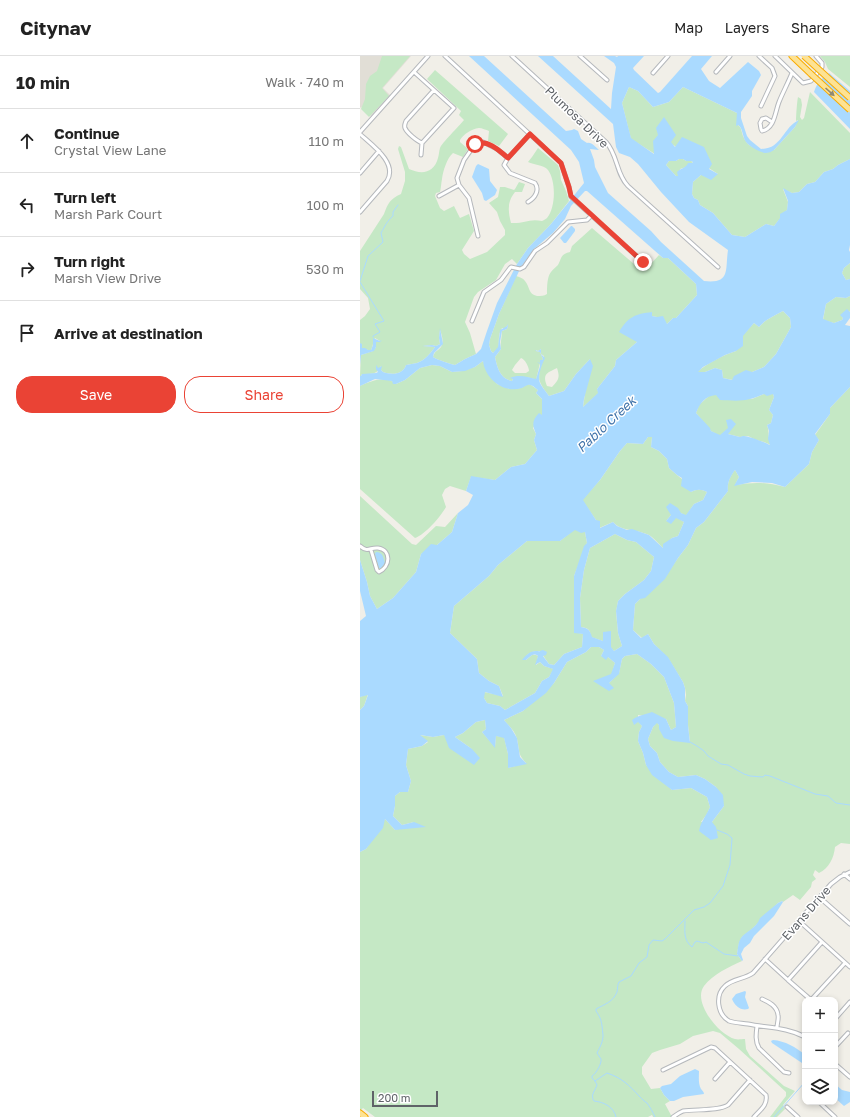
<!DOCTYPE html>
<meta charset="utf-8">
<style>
body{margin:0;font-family:"Golos Text",sans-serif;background:#f2f2f2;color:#222}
.controls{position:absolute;right:12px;bottom:12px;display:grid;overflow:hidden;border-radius:8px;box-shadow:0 2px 6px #0003}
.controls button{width:36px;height:36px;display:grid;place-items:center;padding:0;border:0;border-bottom:1px solid #e0e0e0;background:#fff;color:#222;font:20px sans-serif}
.scale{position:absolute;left:12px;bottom:10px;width:66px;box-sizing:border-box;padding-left:4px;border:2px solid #5f6368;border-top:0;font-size:11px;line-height:14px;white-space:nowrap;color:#5f6368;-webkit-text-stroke:3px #fff;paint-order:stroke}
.stop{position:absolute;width:12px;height:12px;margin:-9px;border:3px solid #ea4335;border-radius:50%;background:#fff}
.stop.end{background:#ea4335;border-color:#fff;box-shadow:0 1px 4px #0008}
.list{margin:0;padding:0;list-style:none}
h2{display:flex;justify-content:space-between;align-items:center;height:52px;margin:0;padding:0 16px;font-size:17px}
h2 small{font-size:13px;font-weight:400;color:#767676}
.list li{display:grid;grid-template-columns:26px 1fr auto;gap:12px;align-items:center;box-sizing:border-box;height:64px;padding:0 16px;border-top:1px solid #e0e0e0}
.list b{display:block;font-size:15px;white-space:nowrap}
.list p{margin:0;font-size:13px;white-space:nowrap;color:#767676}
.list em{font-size:13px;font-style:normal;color:#767676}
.actions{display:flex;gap:8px;padding:12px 16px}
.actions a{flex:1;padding:9px 0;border:1px solid #ea4335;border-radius:16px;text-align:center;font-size:14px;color:#ea4335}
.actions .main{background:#ea4335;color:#fff}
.icon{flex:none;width:22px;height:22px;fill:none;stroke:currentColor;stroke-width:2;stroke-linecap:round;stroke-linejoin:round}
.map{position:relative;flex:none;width:490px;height:1061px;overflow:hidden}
header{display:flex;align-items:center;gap:24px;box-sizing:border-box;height:56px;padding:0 20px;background:#fff;border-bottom:1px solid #e0e0e0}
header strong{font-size:19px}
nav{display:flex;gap:22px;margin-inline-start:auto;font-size:14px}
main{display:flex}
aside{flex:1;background:#fff}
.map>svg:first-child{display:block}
</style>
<header>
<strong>Citynav</strong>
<nav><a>Map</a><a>Layers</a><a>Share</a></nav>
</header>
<main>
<aside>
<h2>10 min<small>Walk · 740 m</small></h2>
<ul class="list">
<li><svg class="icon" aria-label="ahead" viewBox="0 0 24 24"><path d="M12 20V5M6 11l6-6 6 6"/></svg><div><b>Continue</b><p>Crystal View Lane</p></div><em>110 m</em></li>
<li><svg class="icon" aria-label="left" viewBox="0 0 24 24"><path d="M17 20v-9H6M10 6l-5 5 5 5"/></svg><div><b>Turn left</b><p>Marsh Park Court</p></div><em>100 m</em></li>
<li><svg class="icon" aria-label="right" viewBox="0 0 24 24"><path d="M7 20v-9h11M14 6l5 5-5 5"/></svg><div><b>Turn right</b><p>Marsh View Drive</p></div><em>530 m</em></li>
<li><svg class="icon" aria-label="arrive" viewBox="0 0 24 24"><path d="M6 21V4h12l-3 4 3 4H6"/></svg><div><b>Arrive at destination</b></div></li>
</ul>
<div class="actions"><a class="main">Save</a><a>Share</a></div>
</aside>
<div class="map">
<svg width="490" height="1061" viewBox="0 0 490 1061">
<rect width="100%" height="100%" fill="#f1efe8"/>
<path fill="#e1ded6" d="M0,0h51l-28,32 7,7 -19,21 -10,-9 -1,1z"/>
<path fill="#c5e8c5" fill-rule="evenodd" d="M22,0h28l-28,32 7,8 -20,21 -8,-8 4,-10 1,-15 4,-8 7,-5z
M460,0h30v31l-22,-18 -3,-7z
M75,14l73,64 -9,12 -11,-5 1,-10c-3,-1 -7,-3 -10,-3 -8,1 -15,6 -19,12v2l8,7 -5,8 -10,-4c-6,5 -10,18 -11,26 -1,5 -1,9 -2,13l-4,1 -1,3 5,12 4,3 10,-5 6,12 9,-4 5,17 -12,19 2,4 6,5 17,-7 18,-17v-5l-5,-9 -3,-9 -8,-9 9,-6 2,-10h5l9,3 1,-1 4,-7 6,2 -3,8h-7c-8,10 -7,19 -4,31 13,1 18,-5 31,-2 1,0 5,-3 5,-3 9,-11 9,-37 1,-48 -4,-5 -14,-5 -20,-8l4,-5 6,-9 20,17 2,6 1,9 5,11 3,10 -18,23 -23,24 -11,16 -5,-5 -7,5 -9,16 -18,12 -4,5 -9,25 5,11 6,21 -11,5 -10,6c-5,-1 -17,-5 -22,-8 2,-7 4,-5 8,-10 3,-5 1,-12 -1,-17l-1,8 1,6 -4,2 -4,-1 -9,1 12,1c-5,7 -10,13 -18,16 -3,1 -7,1 -11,2 -3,10 -15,10 -23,7l-2,-2v-4c-4,9 -10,8 -19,8l-1,2h-1l1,-21 12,-4 3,-4v-6h4l-5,-3c-2,4 -2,8 -4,12h-3l-6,-2 -2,-5v-23l5,-4 5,-7 -2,-11 -8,-9v-38l24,-37c4,-11 6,-15 17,-20l4,-13v-9l-7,-23 1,-3 2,1 8,22c13,6 25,4 29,-11 1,-3 1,-7 2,-10 2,-5 19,-22 24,-28l-5,-5 2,-4 -34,-32z
M269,31l9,4 15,16 16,-5 14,-15 54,26 1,12c4,3 3,6 5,11 6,15 18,13 31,14l21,-23 3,-7 -2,1c0,-4 1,-20 2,-24l3,2 1,6 -2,12 2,3 2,-2 6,-26 40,41v26l-12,6 -5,4 -9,3 -9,10 -8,2 -8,8 -7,1 -9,-4 5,13 -1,8 -13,16 -8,-2 -21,13 -13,-2 -19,-22 -13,-8 -2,-5 -4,-2 -2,-4 1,-12 8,-7 17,-1 -60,-39 -3,19 -24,-15 -9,-36z
M319,103h4l3,2h5l2,1 -7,5 -6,2 -1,7h-3l-10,-11 3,-4h7z
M232,172l49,42 6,-2 12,-13 4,3h5l28,26 1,11 -21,23h-3l-6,6 -10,-7 -5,-1v-4l-15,30 -21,18 -1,6 -18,23 2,4 -16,14 7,-48 -14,15 -12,17 -15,5c-3,-4 -7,-9 -9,-14 -3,-6 2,-19 4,-26l-3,-2v-5l-3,2 -2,-1v1l4,1 3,7 -3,4 -4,17c-8,-4 -14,-3 -23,-1l-1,2c-12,-2 -15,-14 -17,-24l6,-8c-1,-6 1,-12 1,-18l5,-2 1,-4 -3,3h-3c-5,7 -2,15 -4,20 -1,2 -3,3 -5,5l-2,-2 -2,-6 1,-6 9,-25 17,-38c3,1 7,2 9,5 5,6 3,13 12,15 4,0 7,0 10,-2 0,-7 0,-17 4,-22 2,-3 5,-5 7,-7 4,-8 3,-11 12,-13l2,-6zM161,302c4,1 8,9 8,13l-3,2h-11l-3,-3 3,-5zM197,312c3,9 2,12 -5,19l-5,-1c-5,-12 0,-13 10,-18z
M490,207v16l-4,1 -4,-7 2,-5z
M490,240v16l-3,-2 -6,5 2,3 -1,2 -8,3 -11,-3 3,-16 10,-7 10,1z
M423,255l7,7 1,9 -15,27 -12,13 -31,13 -10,-2 -1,-8 -7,-2 -10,4h-8c11,-9 26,-17 39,-21l6,-15 12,-13 5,4c7,-8 15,-11 24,-16z
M123,305l14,23 13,5 11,-1 7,-4 3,1 7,5 -2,3 6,6v16l-9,13 3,6 -2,6 3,10 -12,14 -14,3 -16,13 -24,-3 -5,14 -16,-5 -5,3 -3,6 4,12c-6,10 -20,27 -31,31l-55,-49v-103c11,-5 26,-11 36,-2l9,-4 15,-12 12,-3 8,1 12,6 10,-1 13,-4z
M490,331v457l-9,-1 -6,4c-1,11 -6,21 -16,26l-4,-3 -2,5 3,4 -4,3 -1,5 -11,13 -7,-5 -10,7 -1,-1 -4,2 -26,26 -10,8 -3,6 -2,11 5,7c-13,6 -29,13 -38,25 -12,16 15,49 31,53 3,1 7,0 10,0l1,10 4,7 34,30 11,5 -12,14 2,4 -8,8h-7l16,-21v-4l-47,-43 -19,-16 -7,-2 -20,5 -13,8 -20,6 -8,3 -10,14v7l9,15 9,-1 4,7 6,6 -5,3 7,13h-19l-1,-2 -4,2h-273l-12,-9 -3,3v-259l6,-3 19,-30 10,11 19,-8 -12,3 -9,-9 2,-10v-10l5,-4h8l3,-11 -5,-16 2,-16 14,-3 6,-4 -9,-7 14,2 11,-2 28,14 -17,-12 8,-4 13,-11 9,-2 1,9 -4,3 13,15 1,-11 8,1 4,17v14l18,-5c-9,-10 -6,-12 -9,-24 -2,-8 -8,-13 -13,-19l19,-9 31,-28 13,-21 19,-10 5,-5h8l5,3 -3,6 7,1 7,6 -6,20 10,-10 3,-14 3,-3 12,-2 14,10 13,13 10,26 2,24 -5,3 -5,-11 -28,-4v6l4,5 -3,6 -1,9 5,12 3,12 26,25 19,-2 16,9 3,10 -3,7 -6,8h11l12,-16 -8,-19 -11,-8 -9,-4 -18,2 -9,-5 -9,-10 -3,-9 -7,-7 -2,-7 5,-12 4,-5 2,3 31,17 -2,-17v-19l-3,-5 1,-6 -1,-7 -2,-6 -15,-24 -14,-14 -6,-10 -6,4 -9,-8 2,-26 36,-36 7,-10 10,-13 8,-17 8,-6 24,-31c-1,-8 2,-15 7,-21l4,7 -4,8c20,-3 30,-3 50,2l24,-23 3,-12 7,-12 -4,-5 15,-21v-6z
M404,338h9l1,3 -5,13 4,5 -2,8 -4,2c3,8 0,12 4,20l-7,-3 -8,-2 -8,-4 -8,1 -12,-3 1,-6 -9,8 -9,-5 -15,-18 3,-8 11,-10h6l36,4z
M288,381h4l-1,10 8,4 8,8 2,9 8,7 5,4 9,13c6,-3 10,-3 16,0l-4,8 -9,4 -8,12 -5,-3 -10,2 -5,6 10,-4 8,5 -6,14 -6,2 -9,10c-4,-4 -9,-10 -14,-13 -12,-6 -27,-3 -36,-13l-14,6 -3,-8 -14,-20 18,-20 20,-29 7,-8 16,1z
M0,440l52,48 4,1 20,-19 9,1 13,-14 -6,19 -15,13 -16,9 -5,18 -23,26 -16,11 -7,-13 -3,-14 -7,-22z
M215,473l10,3 2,11 -13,33v56l9,2 -1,13 -18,7 -10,11 -5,-1 -9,-13c-6,0 -10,1 -14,5v4l6,-5h4l2,1 -2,9 4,-3 4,4 10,3 -5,8 -7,4 -7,12 -30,17 -5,-4 -13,-3 -3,-5v-6l19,4 -4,-10 -10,-5 -10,-8 -2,-14 -27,-26 4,-27 35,-30 9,-11 29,-24h33z
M255,478l12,6 9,2 18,15 -3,14 -7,9 -19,14 -7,7 -2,11 2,21 4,13 -8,5 -3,-3 -1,-7h-7l-12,-4c-1,-7 -2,-9 -10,-10l-1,-29 4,-28 6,-22z
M8,638l-4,12 -4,4v-13z"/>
<path fill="#aadaff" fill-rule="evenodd" d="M109,0h15l82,75 6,-1 2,-1 4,2 3,8 6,4c5,-1 8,4 12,7l-9,-1 4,11 1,7 13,26 43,38 10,11 43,39c27,3 21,-11 24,-31l-39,-28 -28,-30 -23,-28 -8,-7 -11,-4 -3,-6 -3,-23 -75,-68h15l58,53 1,-16 4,-26 -2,-4 -10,-7h11l2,1 1,-1h26l-11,12 1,2 24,23 2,-1 32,-36h20l-11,13 8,12 11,7 28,-26 11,9 2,4 -9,16v5l-11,16v6l6,18 3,4 11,9c21,0 22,-22 38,-29l-4,7 -21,23c-3,2 -5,3 -9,3 -6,-1 -16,-7 -19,-11 -4,-6 -3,-14 -8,-17l-2,1 1,-13 -54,-26 -14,15 -16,5 -15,-16 -9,-4 -7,16 9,35 23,16 -1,-13 5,-6 -2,-7 8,-11 12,18 -5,7 4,5 7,-10 22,10 8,17 -3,5 9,5 -7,6 -10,-5 -8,7 -1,12 2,4 4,2 2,5 13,8 19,22 13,2 21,-13 8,2 6,-8v-4l7,-4 1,-9 -5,-13 9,5 7,-1 8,-8 8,-2 9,-10 9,-3 5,-4 12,-6v86l-1,5 1,2v11l-6,5 -2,5 4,7 4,-1v17l-4,2 -10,-1 -10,7 -3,15 11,4 8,-3 1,-2 -3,-3 7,-6 3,3v6l-5,7 5,1v61l-20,21v6l-15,20 4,6 -7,12 -3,12 -24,23 -13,-4 -20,-1 -18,4 5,-9 -4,-7c-5,7 -8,13 -7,21l-24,31 -8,6 -8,17 -10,13 -13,21 -20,19 -5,1 -5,5 -2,26 8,8 7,-4 6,10 14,13 15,25 2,6v13l3,5v19l2,18 -17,-2 -9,-3 -5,-9v-4l-2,-2 -4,4 -5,12 2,7 7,7 3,9 9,10 9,5 18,-2 9,4 11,8 7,8 1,11 -12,16 4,5 2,11 -7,2 -12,-9c2,-10 7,-15 11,-24l-3,-10 -16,-9 -19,2 -20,-15 -6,-10 -3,-12 -5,-12 1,-9 3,-6 -4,-4 -4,3 -2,-5c7,-5 12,-5 20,-8l14,7 5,11 5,-3 -2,-24 -10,-26 -13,-13 -14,-10 -12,2 -3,3 -3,15 -10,9 5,5 -5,3 -16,-10 18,-7 4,-11 -7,-6 -2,3 -5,-4 3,-6 -5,-3h-8l-5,5 -19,10 -13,21 -8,10 -23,18 -19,9 7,8 6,10 3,19 7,7 -19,4v-14l-4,-16 -8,-2 -1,12 -13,-16 4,-3 -1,-9 -9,2 -13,11 -8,4 17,12 8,9 -6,7 -25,-17 -5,-13 -11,2 -13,-2 8,6 -6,5 -14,3 -2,16 5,16 -3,11h-8l-5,4v10l-2,10 9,9 12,-3 12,5 -31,3 -10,-11 -2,9 -17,21 -6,3v-142l4,-4 4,-11 -8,2v-76l6,-5 -6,-25v-31l7,22 3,14 7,13 16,-11 23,-26 5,-18 10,-10 6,1 15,-13 6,-19 10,-8 5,-10 -7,-4 5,-15 24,4 16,-13 14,-3 12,-14 -3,-10 2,-6c-4,-9 -4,-14 3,-21l3,2v-16l-6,-6 2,-3c-2,-1 -5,-5 -8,-5 -3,-1 -5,2 -8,3 -18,6 -37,-9 -39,-27l-8,6 -10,4 -13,1 -12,-6 -8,-1 -12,3 -15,12 -9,4h-3l-1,-3 -17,-2 -15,7v-10h1l1,-2 14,-1 2,-1 -2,-3v-4l2,3 4,-2 -1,4 2,2c8,3 20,3 23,-7 4,-1 7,-1 11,-2 8,-3 13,-9 18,-16l-13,-1 10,-1 4,1 4,-2 -1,-6 1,-10 3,16 -9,9 -1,4c5,3 17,7 22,8l10,-6 11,-5 5,-5 6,-18 10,-28 20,-39 11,-16 23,-24 33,-41 -5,-21 -8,-12zM319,103h4l3,2h5l2,1 -1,1h-4c-2,5 -7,5 -11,9l1,4h-2l-10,-11 3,-4h7zM225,135h2l76,67h5l28,26 1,11 -21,23h-3l-6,6 -4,-8 -6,1 -5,-1v-4c-17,2 -24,5 -33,20l18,10 -21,18 -1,6 -18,23 1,4 -15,14 1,-8 9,-33 -3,-7 -14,15 -12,17 -15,5c-3,-4 -7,-9 -9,-13 -3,-6 2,-19 5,-25l-4,-4v-5l-3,2 -3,-1 1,1 4,1 3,7 -1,1h-2v3l-3,-1 3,2v2l-4,13c-9,-2 -17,-5 -26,-1l3,1 -1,2c-12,-2 -15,-14 -17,-24l6,-8 -1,-7 2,-11 5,-2 1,-3v-2l-1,2 -7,4 -2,17 -5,6 -2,-2 -2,-6 1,-6 9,-25 22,-47 13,-18 19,-16 12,-14 6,-13zM423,255l7,7 1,9 -15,27 -12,13 -12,5 -6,-2 -12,6 -2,4 -9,-2 -1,-8 -7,-2 -10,4h-7l5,-5 22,-12 11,-4 7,-5v-10l11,-13 5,4c7,-8 15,-11 24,-16zM404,338l3,2 6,-2 1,3 -5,13 4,5 -2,8 -4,2 2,6 -1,8 2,6c-3,-2 -24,-10 -27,-9 -1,0 -2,1 -3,1l-12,-3 8,-10 -5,-5 -5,1 2,8 -8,7 -9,-4 -1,-3 -14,-15c4,-10 9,-17 20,-18l4,5c19,1 26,2 44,-6zM288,381h4l-1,10 8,4 8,8 2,9 8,7 5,3 -1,8 10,6c6,-3 10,-3 16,0l-4,8 -9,4 -8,11 -5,-2 -3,-5 -8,-5 -4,4 5,8 -5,6 5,3 5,-6 8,4 -6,14 -6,2 -9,6v4l-14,-13 -17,-6 -5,1 -10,-4 -4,-4 -13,6v-7l-4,-1 -13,-20 17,-20 20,-29 7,-8 16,1zM215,474l6,3 4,-1 2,11 -3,3 -10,30v57l9,1 -1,13 -18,7 -10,11 -5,-1 -6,-8 3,-1 1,-3 -4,-2c-6,2 -1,1 -7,1 -6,0 -10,4 -14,9h4c4,-3 7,-8 12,-4l-3,9 5,-3 4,4 9,3 -4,8 -7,4 -7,12 -30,17 -5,-4 -13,-3 -3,-5 1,-6 18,5 -4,-11 -10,-5 -10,-8 -2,-14 -27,-26 4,-27 35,-30 9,-11 29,-24h33zM255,478l12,6 9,2 18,15 -3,14 -7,9 -19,14 -7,7 -2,10 2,22 4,13 -8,5 -3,-4v-16l-8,1v9l-11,-4c-2,-7 -4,-9 -11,-10l-1,-29 4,-28 6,-22z
M469,17l21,18v38l-36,-37c3,-9 7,-13 15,-19z
M118,108l11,5 1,12 7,9 -2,5 -9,6 -2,-1 -2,-7 -10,-16 4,-11z
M211,170h1l3,3v2l-9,12h-2l-4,-5z
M13,282l7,3 2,-1 -2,2h-4v5l-2,4 -13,4 -1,10v-22l2,1v4h3l3,2h3l2,-5z
M16,496c7,0 7,5 9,11l-4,5h-2l-4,-14z
M422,845l1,1 -9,14 -20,20 -4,7 -6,5 -3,6 2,6 -1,1 -5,-7c1,-5 1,-12 4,-16 5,-7 15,-9 19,-20l18,-15z
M385,935l1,1 -1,5 4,11 -1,1c-7,2 -13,-3 -16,-10l4,-5z
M413,984c12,1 23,7 32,15v10l-33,-22 -1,-2z
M335,1013l4,2c0,5 -1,13 2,18 1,1 3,3 3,5l-21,3 -9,4h-4l-6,-6 -4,-7 2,-2 9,-2 9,-8z
M475,1028l7,6 8,2v10l-6,4 -9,-8z"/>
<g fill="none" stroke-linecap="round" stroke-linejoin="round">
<path stroke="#aadaff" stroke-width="1" d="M0,225l8,-25 15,-14 -2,-9c4,-7 6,-12 12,-17v-4l5,-7
M0,226l24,39 -9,3 5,8 -7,4v1
M330,686l7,4 7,5 4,5 13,8 7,1 16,9 6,2 13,1 2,-2 5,1 45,18 13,2 8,7 14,2
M325,865c0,10 -2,19 7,26l3,-5 2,-1 6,2 3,-1 18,12 14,2
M235,1025l12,-8c15,5 22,12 33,24 2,2 4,4 7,6 3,4 6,9 8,14
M256,1061c-2,-10 -12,-15 -22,-16 -4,-6 1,-10 3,-16l-2,-4 -3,-3v-2c4,-2 10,-13 9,-17 -1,-2 -3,-4 -4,-6 3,-6 6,-11 6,-18 0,-3 -1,-6 -1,-9 -1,-7 -2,-9 -6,-15v-2c9,-5 17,-7 21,-17 1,-4 0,-7 2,-10l12,-6 8,-13 8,-6 2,-12 4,-5 9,1 3,-2 29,-29 10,-3 6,-4 13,-17 7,-21 2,-27 -5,-4 -10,-4
M414,1061l31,-35"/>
<g stroke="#b5b8bc" stroke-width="5">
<path id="minor" d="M85,0l116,107 8,24 2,10 72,65
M152,0l94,86c12,13 10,32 22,44l90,81
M220,0l27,24
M399,0l13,12 3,8 -14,30
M415,0l28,27 8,-2 11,-14v-4l-6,-7
M54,16l40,36 -32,35 -1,12
M356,16l14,-16
M293,17l15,-17
M412,66l-6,-4 -4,1 -2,4 1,6 1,2c13,-3 13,-19 17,-29 4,-10 9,-19 13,-29
M0,76l68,-76
M0,78c12,11 38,29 27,47l-27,31
M62,87c-5,-2 -15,-10 -17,-15 -1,-3 0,-4 1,-7l28,-31
M0,117l19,-22
M79,140l20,-11
M168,146c7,-4 12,-12 7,-19l-25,-10 -6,-8 4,-7 22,-24
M118,180l-9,-38 -10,-13 -2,-7 7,-18 9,-13 4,-4 6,-1 14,7 11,9
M112,265l12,-29 17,-12 9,-12 1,-1 9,2 4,-2 11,-16 12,-8 21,-21 19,-2 4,-4
M0,490c8,7 10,1 18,2 14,2 12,19 1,24l-2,-2 -6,-20
M484,818l6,5
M459,841l31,27
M439,865l51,46
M405,903l23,21 23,20
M428,924l34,-38
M402,943c7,3 15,7 16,16 1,4 -1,8 -1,13
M451,944l34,-37
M475,963l15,-17
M397,970c-1,8 -2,15 2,22l25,24 5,1
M445,981c-18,-10 -38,-9 -57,-13 -6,-1 -13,-1 -19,-3 -12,-7 -14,-26 -4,-35 7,-7 20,-7 28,-13l78,-89 9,-7 10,-5
M475,991l13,-14
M475,1008l15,13
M303,1014l48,-23 4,1 51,47c2,10 -6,15 -12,22
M355,1023l15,-17
M459,1046l16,15
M427,1051l11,10
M313,1061l6,-4 4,-2c13,-2 36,0 45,-6l22,-25"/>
</g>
<g stroke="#f9ab00" stroke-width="7">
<path id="highway" d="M432,0l19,18
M0,1057l5,4"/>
</g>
<use href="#minor" stroke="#fff" stroke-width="3"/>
<use href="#highway" stroke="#fde293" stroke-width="5"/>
<g stroke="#f9ab00" stroke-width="7" stroke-linecap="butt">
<path id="highway-bridge" d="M444,0l46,42
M451,18l39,36"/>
</g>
<use href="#highway-bridge" stroke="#fde293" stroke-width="5"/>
</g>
<defs><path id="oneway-solid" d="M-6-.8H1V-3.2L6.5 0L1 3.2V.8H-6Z"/></defs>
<use fill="#8e8975" href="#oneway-solid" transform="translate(470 36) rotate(42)"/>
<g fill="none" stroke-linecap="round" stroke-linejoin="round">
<path stroke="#ea4335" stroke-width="5" d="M115,88c12,-5 24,6 33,14l22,-24 31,29 8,24 2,9 72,66"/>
</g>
<g text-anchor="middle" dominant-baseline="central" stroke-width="3" stroke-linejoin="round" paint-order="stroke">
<g font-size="12" fill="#5f6368" stroke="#fff">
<text transform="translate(217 61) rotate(44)">Plumosa Drive</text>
<text transform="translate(446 857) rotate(-49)">Evans Drive</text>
</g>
<g font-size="13" font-style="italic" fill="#4174aa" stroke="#fff">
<text transform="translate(246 368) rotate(-43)">Pablo Creek</text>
</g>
</g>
</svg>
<div class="controls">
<button>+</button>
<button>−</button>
<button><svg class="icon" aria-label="layers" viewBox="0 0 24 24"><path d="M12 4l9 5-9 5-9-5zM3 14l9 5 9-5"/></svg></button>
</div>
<div class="scale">200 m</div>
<div class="stop" style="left:115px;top:88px"></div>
<div class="stop end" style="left:283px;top:206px"></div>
</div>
</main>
